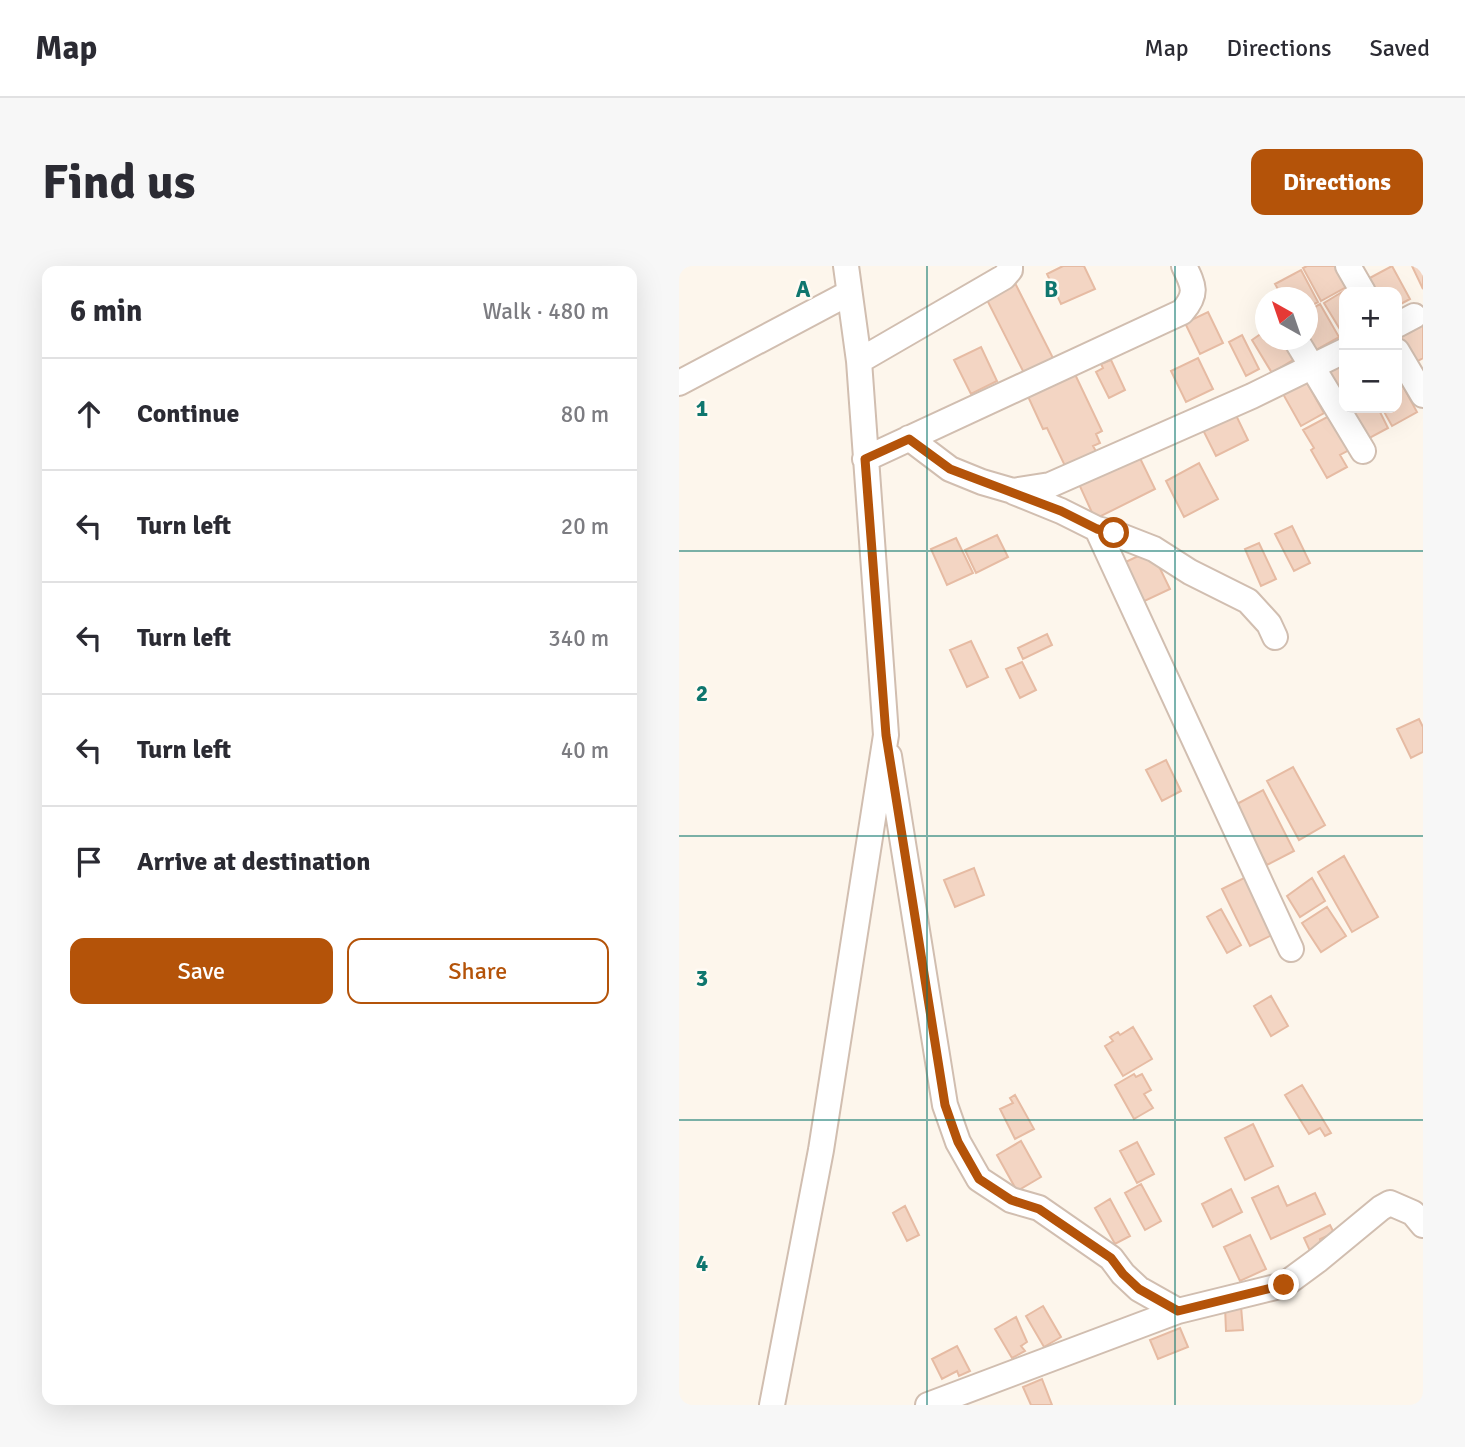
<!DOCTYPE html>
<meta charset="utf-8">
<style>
body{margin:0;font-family:Signika,sans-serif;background:#f7f7f7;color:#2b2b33}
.controls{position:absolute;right:21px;top:21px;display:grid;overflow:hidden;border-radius:14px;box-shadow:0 7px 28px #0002}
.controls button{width:63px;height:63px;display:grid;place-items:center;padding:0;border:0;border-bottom:2px solid #e1e1e2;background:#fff;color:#2b2b33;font:35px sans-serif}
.compass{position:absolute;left:576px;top:21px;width:63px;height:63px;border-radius:50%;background:#fff;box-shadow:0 7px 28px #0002;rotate:320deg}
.stop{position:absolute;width:21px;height:21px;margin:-16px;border:5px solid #b45309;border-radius:50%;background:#fff}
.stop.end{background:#b45309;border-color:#fff;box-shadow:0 2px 7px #0008}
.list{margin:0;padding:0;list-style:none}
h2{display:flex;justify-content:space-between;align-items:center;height:91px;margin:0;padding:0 28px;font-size:30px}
h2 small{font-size:23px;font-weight:400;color:#7c7c81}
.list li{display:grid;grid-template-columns:46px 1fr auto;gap:21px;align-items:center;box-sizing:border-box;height:112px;padding:0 28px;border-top:2px solid #e1e1e2}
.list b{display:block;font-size:26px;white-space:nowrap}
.list em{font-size:23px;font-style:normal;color:#7c7c81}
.actions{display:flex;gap:14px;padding:21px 28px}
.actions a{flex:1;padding:16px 0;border:2px solid #b45309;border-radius:14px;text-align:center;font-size:24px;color:#b45309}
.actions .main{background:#b45309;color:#fff}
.icon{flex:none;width:38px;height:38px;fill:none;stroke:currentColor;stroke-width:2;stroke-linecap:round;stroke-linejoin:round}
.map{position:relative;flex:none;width:744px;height:1139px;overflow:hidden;border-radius:14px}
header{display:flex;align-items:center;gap:42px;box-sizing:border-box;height:98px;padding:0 35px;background:#fff;border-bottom:2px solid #e1e1e2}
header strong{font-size:33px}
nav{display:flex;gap:38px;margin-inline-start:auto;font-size:24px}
.intro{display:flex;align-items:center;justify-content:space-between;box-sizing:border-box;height:168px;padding:0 42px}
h1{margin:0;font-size:49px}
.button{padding:18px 32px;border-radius:14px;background:#b45309;color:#fff;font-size:24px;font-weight:700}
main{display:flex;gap:42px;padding:0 42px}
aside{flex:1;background:#fff;border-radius:14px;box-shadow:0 7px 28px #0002}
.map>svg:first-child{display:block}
</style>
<header>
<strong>Map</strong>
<nav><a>Map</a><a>Directions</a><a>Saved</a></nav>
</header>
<div class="intro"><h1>Find us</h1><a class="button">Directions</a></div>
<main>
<aside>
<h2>6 min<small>Walk · 480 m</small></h2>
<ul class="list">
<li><svg class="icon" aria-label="ahead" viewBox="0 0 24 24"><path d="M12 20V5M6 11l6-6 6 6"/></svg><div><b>Continue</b></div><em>80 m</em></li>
<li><svg class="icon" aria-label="left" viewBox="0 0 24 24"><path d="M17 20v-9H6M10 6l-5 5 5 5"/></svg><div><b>Turn left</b></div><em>20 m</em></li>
<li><svg class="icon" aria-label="left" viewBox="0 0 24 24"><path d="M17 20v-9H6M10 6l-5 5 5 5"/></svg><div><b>Turn left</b></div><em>340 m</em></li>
<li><svg class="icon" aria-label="left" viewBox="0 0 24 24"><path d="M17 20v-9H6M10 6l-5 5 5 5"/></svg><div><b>Turn left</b></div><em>40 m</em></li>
<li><svg class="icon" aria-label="arrive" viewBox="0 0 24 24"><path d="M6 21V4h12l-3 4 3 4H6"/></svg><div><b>Arrive at destination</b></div></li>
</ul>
<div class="actions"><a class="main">Save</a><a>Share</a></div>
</aside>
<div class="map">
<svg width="744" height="1139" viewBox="0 0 744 1139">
<rect width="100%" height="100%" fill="#fdf6ec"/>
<path fill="#f3d5c3" stroke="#e6bba3" stroke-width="2" d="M384,0h21l11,23 -34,15 -14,-30z
M628,0h30l11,20 -27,15 -18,-33z
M713,0l18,33 -13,7v-14h-24l-7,-12z
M733,0h11v23z
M622,4l17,32 -11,6v-10h-24l-8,-14z
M335,15l39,77 -29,15 -39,-77z
M668,23l3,3h-6v44l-20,-33z
M641,38l19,33 -25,14 -7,-12v-27z
M529,46l15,31 -23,11 -15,-31z
M744,55v37l-9,5 -17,-29z
M586,65v9h20l11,18 -24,15 -20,-33z
M563,69l17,34 -13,7 -17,-34z
M302,81l16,34 -26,13 -17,-34z
M519,92l15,31 -27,13 -15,-31z
M432,94l14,30 -16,8 -13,-26 7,-4 -2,-4z
M665,94v44l-20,-33z
M393,102l30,63 -6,3 4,9 -7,3 4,7 -31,15 -19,-40 -4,1 -18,-39z
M719,111l19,35 -25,14 -10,-18h15z
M627,115l18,32 -23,13 -18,-32z
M667,142h32l10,20 -24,13z
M554,143l15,31 -32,16 -15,-30z
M650,150l20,34 -9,5 7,12 -20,11 -16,-28 3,-2 -11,-18z
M458,186l18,37 -60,30 -17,-37z
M520,197l19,36 -34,18 -18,-36z
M613,260l18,37 -16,8 -19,-37z
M318,269l11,22 -32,16 -11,-23z
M277,272l17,35 -26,12 -16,-36z
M580,277l17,36 -15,7 -16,-37z
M472,284l19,39 -34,16 -19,-39z
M368,368l5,11 -29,14 -5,-11z
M292,375l17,36 -21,10 -17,-37z
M343,396l14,28 -16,8 -14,-29z
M740,453l4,8v25l-12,6 -14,-29z
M487,494l15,31 -19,10 -16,-31z
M614,501l32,58 -26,15 -32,-59z
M584,524l31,61 -27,14 -32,-60z
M665,590l34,61 -26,15 -34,-60z
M295,602l10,27 -29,12 -11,-27z
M571,609l26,58 -26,13 -28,-57z
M633,612l13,23 -25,16 -13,-21z
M648,641l19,29 -25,16 -19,-29z
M542,643l20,36 -14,8 -20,-36z
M592,730l17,30 -17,10 -17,-30z
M454,761l19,32 -29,17 -18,-30 8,-5 -3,-4 8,-5 2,3z
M455,808l2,3 6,-3 9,16 -7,4 9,14 -19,11 -19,-34z
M623,819l29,48 -6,3 -5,-8 -11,6 -24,-39z
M336,829l19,34 -19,10 -15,-30 13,-6 -3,-5z
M574,858l20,42 -28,14 -20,-42z
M342,875l20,36 -24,14 -20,-36z
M458,876l17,32 -17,9 -17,-32z
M462,918l20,37 -16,9 -20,-37z
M599,920l9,20 28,-13 10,21 -54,25 -19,-41z
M552,923l11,23 -29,15 -11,-23z
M431,933l20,37 -15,8 -20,-36z
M226,940l14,29 -12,6 -14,-28z
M651,959l4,8 -14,6 1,7 -11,5 -6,-13z
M571,969l16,34 -26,12 -16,-34z
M364,1040l18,31 -17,10 -18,-31z
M562,1040l2,24 -17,1 -1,-24z
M337,1051l11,25 -6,4 4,5 -13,7 -17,-29z
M501,1062l8,19 -30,12 -8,-19z
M278,1080l13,25 -11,5 -2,-5 -15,8 -10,-20z
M363,1113l10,26h-21l-8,-18z"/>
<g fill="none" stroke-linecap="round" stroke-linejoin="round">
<g stroke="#d1beb0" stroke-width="28">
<path id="minor" d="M669,0l15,26
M718,59l17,-9
M617,74l67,111
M718,85l26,44
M180,95l145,-84 6,-7v-4
M0,117l170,-90
M230,172l41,31 32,13 31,9 37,-6 202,-89 92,-45
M186,193l317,-147c16,-18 12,-26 2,-46
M335,226l47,19 36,18 16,4 41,16 36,23 58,29 21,23 6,13
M418,263l194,420
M210,490l56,349 13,37 21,37 32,21 28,8 72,50 12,16 16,15 39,22
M93,1139l49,-255 65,-415 -27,-374 -13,-95
M249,1139l250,-94 106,-26 34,-25 63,-52 9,-5 23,10 10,12"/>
</g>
<use href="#minor" stroke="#fff" stroke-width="24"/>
</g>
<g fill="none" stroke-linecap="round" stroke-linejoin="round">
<path stroke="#b45309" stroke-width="9" d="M435,267l-17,-4 -36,-18 -111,-42 -41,-30 -44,20 21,276 59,370 13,37 21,37 32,21 28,9 72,49 12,16 16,15 39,22 106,-26"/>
</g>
<path fill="none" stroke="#0f766e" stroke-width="2" stroke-opacity="0.55" d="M248,0v1139M496,0v1139M0,285h744M0,570h744M0,854h744"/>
<g font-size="23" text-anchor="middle" font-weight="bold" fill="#0f766e" stroke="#fffaf3" stroke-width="5" stroke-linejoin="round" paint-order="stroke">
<text x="124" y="31">A</text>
<text x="372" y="31">B</text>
<text x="23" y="150">1</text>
<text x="23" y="435">2</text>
<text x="23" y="720">3</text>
<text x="23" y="1005">4</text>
</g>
</svg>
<div class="controls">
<button>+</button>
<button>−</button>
</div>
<svg class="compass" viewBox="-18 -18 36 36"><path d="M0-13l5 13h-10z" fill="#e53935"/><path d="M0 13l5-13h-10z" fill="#7c7c81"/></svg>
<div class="stop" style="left:435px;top:267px"></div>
<div class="stop end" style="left:605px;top:1019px"></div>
</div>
</main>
